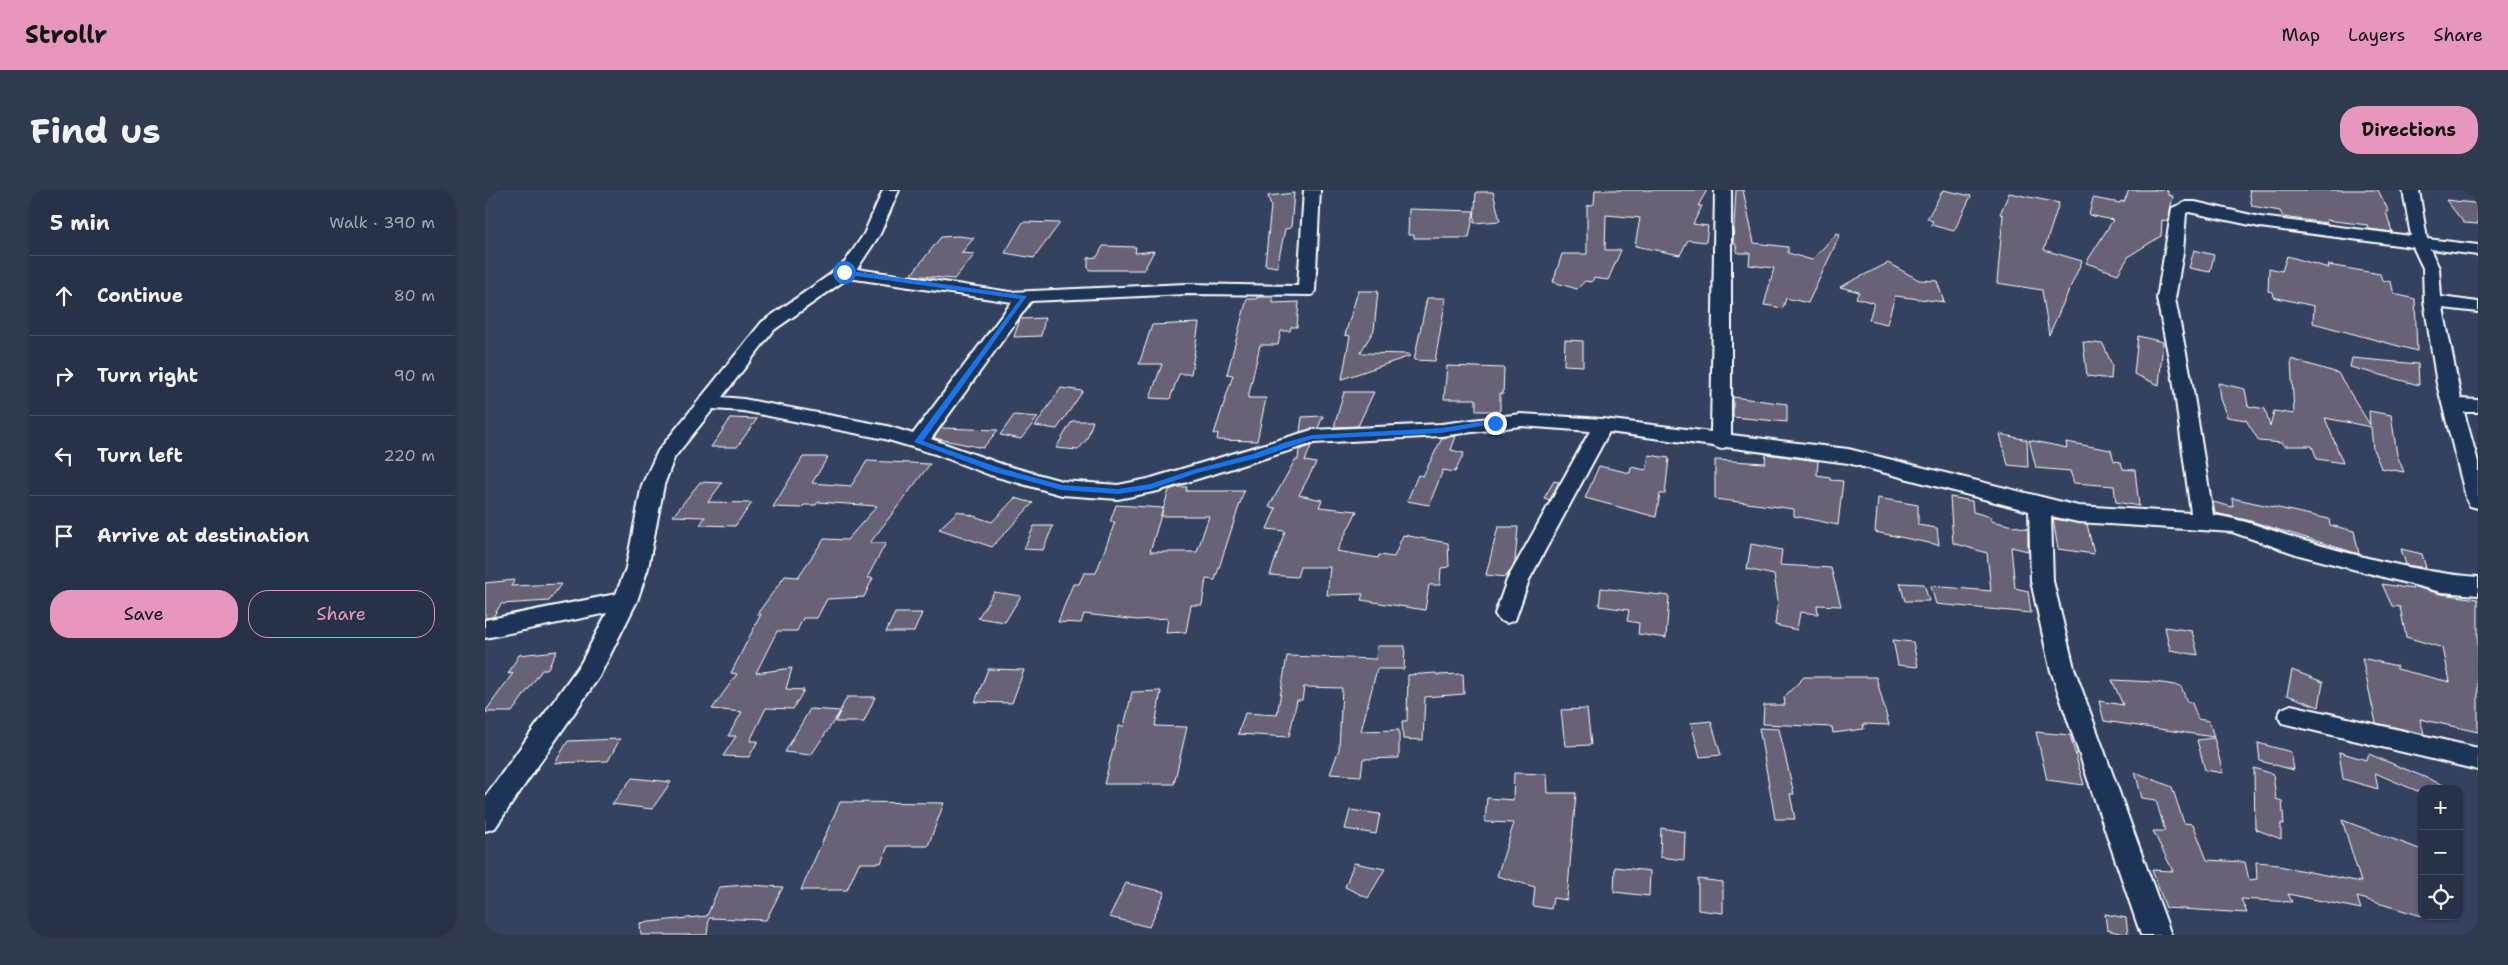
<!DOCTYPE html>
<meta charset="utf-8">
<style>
body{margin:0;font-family:"Shantell Sans",sans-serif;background:#2f3a4f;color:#f1f3f6}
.controls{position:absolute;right:15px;bottom:15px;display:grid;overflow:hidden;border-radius:10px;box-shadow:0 1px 4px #0004}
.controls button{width:45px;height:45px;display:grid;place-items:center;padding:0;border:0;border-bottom:1px solid #434d60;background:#273248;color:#f1f3f6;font:25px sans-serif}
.stop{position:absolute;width:15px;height:15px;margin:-11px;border:4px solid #1a73e8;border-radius:50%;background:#fff}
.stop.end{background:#1a73e8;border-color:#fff;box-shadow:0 1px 5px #0008}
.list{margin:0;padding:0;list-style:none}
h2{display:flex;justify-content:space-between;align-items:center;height:65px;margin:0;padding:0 20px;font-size:21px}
h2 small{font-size:16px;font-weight:400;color:#a4aab4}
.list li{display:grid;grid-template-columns:32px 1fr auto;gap:15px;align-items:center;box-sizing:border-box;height:80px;padding:0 20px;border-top:1px solid #434d60}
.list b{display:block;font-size:19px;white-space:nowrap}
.list em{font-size:16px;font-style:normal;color:#a4aab4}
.actions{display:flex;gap:10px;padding:15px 20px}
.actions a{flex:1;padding:11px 0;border:1px solid #e797bd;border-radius:20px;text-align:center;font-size:18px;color:#e797bd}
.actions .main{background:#e797bd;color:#111}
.icon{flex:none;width:28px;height:28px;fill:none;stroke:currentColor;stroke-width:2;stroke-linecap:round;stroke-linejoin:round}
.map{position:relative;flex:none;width:1993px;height:745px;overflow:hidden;border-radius:20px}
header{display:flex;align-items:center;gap:30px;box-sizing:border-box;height:70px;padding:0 25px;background:#e797bd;color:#111}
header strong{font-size:24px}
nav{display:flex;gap:28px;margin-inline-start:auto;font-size:18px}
.intro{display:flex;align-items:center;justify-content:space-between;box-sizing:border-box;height:120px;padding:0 30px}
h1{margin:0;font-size:35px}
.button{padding:12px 22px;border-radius:20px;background:#e797bd;color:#111;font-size:18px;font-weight:700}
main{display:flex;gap:30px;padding:0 30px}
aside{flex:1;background:#273248;border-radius:20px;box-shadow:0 1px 4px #0004}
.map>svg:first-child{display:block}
</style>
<header>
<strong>Strollr</strong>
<nav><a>Map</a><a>Layers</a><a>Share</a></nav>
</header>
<div class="intro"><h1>Find us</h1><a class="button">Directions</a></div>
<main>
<aside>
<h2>5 min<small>Walk · 390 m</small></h2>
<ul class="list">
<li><svg class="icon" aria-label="ahead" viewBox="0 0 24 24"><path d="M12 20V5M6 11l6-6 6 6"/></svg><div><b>Continue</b></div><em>80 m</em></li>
<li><svg class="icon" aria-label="right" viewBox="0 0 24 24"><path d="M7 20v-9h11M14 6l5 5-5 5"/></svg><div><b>Turn right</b></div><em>90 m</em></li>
<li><svg class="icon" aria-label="left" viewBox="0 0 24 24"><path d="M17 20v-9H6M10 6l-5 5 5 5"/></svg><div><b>Turn left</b></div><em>220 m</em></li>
<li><svg class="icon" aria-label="arrive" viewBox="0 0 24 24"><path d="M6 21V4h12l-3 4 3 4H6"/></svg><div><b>Arrive at destination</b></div></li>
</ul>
<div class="actions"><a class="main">Save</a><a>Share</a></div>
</aside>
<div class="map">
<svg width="1993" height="745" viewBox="0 0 1993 745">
<rect width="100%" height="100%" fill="#344260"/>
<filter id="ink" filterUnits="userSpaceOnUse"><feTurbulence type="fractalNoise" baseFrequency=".02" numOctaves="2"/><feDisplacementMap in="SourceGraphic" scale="10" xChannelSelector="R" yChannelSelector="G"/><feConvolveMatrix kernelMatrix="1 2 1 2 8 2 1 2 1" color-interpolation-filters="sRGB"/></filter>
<g filter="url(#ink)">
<path fill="#686276" stroke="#fff" d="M1110,0h112l-9,16h4l-9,18 15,2 -2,16 -18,-2 -8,15 -45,-9 5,-28 -34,-3 -1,35h16l-13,30 -14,-2 -2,4 -7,-1 -8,8 -24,-7 9,-28h25v-48l7,-2z
M1251,0h7l11,53 34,4v6l24,7 25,-27 3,2 -32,68 -22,-5 -3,10 -19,-3 10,-37 -25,-3 1,-12h-12l-3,-10h-2z
M1458,0l28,6 -17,35 -23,-6 2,-4 -6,-2z
M1644,0h32l7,1v4l5,1 -5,25 -6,-1 -1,16 -32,20 -11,18 -32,-11 27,-43 -24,-5 4,-17 27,5 1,-2 3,1z
M1764,0h129l11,22 -3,-1 6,21 -23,-3 -1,-4 -42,-5 1,3 -44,-6 -3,-6 -28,-5z
M991,2h17l7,29 -26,2z
M809,3l-3,35 -6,1 -8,38 -12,-2 6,-59 -3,-10z
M1524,3l50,10 -15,47 38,11 -33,74 -7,-45 -45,-7 6,-68 -3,-1z
M1961,10l28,3 4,4v17l-14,-1z
M924,19l65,2 -5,27h-55v-3h-6z
M538,32l37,1 -26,35 -29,-5z
M473,46l16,2 -13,15 14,1 -21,25 -43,-4 30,-38z
M618,56l33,1 -1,6 19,-2 -10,19h-54l-2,-2v-10l9,-1z
M1709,60l20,5 -4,17 -21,-4z
M1802,66l42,12 -1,-3 52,9 2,6 9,2 3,12 21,5 2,52 -104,-28 1,-17 -41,-9 -1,-5 -4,-1 1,-23 13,3z
M1403,73l31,17 18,1 7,21 -49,-6 -8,28 -18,-4 5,-17 -18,-5 3,-6 -19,-5z
M873,101h20l-4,39 -14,23 49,1 1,2 -68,23 8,-43 -5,-1z
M772,107h16v6l26,-1 -2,25h-6l-1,4h-9l-3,14h-18l-12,53h18l-9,43 -40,-1 1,-6h-4l19,-59 -6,-1 20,-75h10z
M942,108h19l-11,63 -21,-1z
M560,128l-4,18 -27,1 6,-18z
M714,133l-8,51h-12l-9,25 -20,-1 12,-34h-23l13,-39z
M1653,146l25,6 -4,43 -25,-11z
M1080,150l18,1v25l-19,-1z
M1598,152l20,2 9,21 -1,14 -24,-3z
M1867,168l66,6 1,21 -69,-18z
M1806,169l47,14 32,52 -1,-14 22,4 6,40 7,17 -23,-4 -8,-19 -2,-22 -46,-9 18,45 -26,-4 -5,-13h-28l-2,-3 -23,-2 -13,-21 -19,-3 -7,-18 -2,-16 27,6 3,17 17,3 5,18 4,-16 20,3z
M962,176l57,2 -1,26 -3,-1v18h-24v-12h-32z
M576,198l22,3 -26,38 -22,-3z
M859,202h30l-16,34 -24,1z
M1248,207l54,7v18l-54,-5z
M529,225l24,2 -17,22 -21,-4z
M838,226l-5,12 -18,4 2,-15z
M246,228l26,1 -20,28h-26z
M587,231h21l-6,18 -9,11 -22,-2z
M456,238l57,2 -15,18 -49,-10z
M1515,244l27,6 1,27 -20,-2z
M971,246l-5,14 13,3 -9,19 -12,-2 -14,35 -22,-4 11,-26 5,1 19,-38z
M1544,250l38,8 -1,-6 45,8 3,11 7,1 2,7 12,1 4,36 -23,-4 -2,-16 -40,-3 -4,-12 -34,-3z
M826,256l-6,15 11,2 -17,32 23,5 -3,7 38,4 -20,40 41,7 1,-3 15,2 9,-22 45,8 1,24 -8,1 -1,17h-11l-4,25 -64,-10 2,-6 -36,1 3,-28h-30l-3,10 -27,-2 15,-44 -18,-2 9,-21 -7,-1 26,-47h3l1,-10z
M1281,264l52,7 -1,14 13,2v3l13,1 -5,44 -44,-9v-7l-79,-10v-39l50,3z
M1164,265l20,3 -4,36h-5l-4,23 -71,-19 14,-32 31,7 1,-6 15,3z
M318,267h25l-16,26 39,3 16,-25 63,3 -60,79h16l-19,35h6l-9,19 -37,2 -10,19h-14l-6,13h-20l-21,42 36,-5 -6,21 18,1 -11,19 -27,-1 -16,33h8l-9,16 -26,-1 13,-20h-8l14,-24 -30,-3 25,-35 -6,-1 30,-59h-4l28,-38 13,1 26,-38 23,1 30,-34 -59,-4 -2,3h-12l-3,3 -28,-1z
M1069,291l5,1 -9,18 -6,-2z
M215,292l22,1 -14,19 44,1 -17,23 -35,-1 5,-8 -32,-1z
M693,297h9l-1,4h58l-29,89 -9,-1 -4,26h-11l-5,27 -20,1 2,-15 -31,2 -53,-6 -3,9 -23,-1 15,-38h6l5,-11h12l19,-51h-5l6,-17 47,3 -13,44h47l12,-36h-48l8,-26z
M1465,307l22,4 1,11 18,5v4l37,8v22l-17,-4 4,41 13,3 3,22 -95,-9 -5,-18 60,5 -4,-38 -34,-10z
M530,308l18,5 -41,44 -53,-18 19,-18 34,11z
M1393,308l40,7v20l19,3 2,17 -64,-13z
M1747,308l97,21 1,6 24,6 5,23 -112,-34 -32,-7 -2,-11 20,5z
M1568,329l34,5 7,30 -36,-5z
M549,336h19l-10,24 -19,-1z
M1013,337h20l-3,35 -9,15 -20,-2z
M1266,354l31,6 -2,15 51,3 10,38 -24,-1 1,9 -18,-2 -3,18 -22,-5 3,-25 -4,-25 -27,-6z
M1916,359l21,5 4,14 -20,-3z
M30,390l-4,6 50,-2 -12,17 -48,3 -8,13 -8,1v-35z
M1415,393l24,1 5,17h-24z
M1897,394l31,5 -1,-3 29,8 37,5v133l-58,-13 4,15 -48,-11 -14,-65 35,8v3l53,13 -7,-34 -37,-11 -6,-30 -8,-1z
M1116,398l68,8 -3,42 -28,-4 1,-11 -12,-2 2,-11 -30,-4z
M509,402l27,4 -16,26 -27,-4z
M410,423h27l-8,19h-28z
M1680,437l27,4 6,24 -28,-5z
M1408,450l20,2 5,25 -20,-2z
M892,456h28l-1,23h-27l-16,62 38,-1v28l-36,1 -2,17 -31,-2 9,-25 3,-61 -38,-1 -2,13h-5l-8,37 -51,-3 7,-21 32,2 10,-59 89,3z
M72,461l-10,19h-5l-30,42h-27l28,-39 -5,1 11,-19z
M503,479l36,1 -12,33 -37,-1z
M1807,480l31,12 -4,25 -32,-12z
M951,483l1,2 26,-1 1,20 -39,3 -2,43 -20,-1 -1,-18h5l1,-46z
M1319,487h72l13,48 -26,-1 1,5 -31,4 -1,-6 -69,-3 1,-19h21l-1,-8z
M1627,490l43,2 26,4 6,16 5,1 6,16 11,2 5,16 -110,-16 -5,-20 24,4z
M676,501l-6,35 32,1 -13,57h-70l15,-58h5l8,-34z
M362,507h28l-11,25h-29l5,-10 -29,43 -26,-3 25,-43 30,2z
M1102,519l4,36 -26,1 -4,-36z
M1226,531l10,34 -21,2 -9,-34z
M1274,538l20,1 15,65h-4l5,25h-20z
M1551,542l34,3 14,50 -37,-5z
M1729,548l9,35 -18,-3 -8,-30z
M135,549l-12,22 -53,2 13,-22z
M1773,553l33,9 3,18 -34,-9z
M1854,562l27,8 3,-6 84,35h-31v4l-47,-20 3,16 -35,-10z
M1769,578l19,6 3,25 6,2 2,23 -3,-1v16l-26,-10z
M1650,582l37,15 12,36 9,1 14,36 38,2 4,18 8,-1 -1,-17 23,2v2l82,16 -19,-62 80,30v66l-65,-19 4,12 -73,-15 4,8 -51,-3 6,14 -81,-5 -14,-38 21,1 -20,-40h12l-9,-31 -14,-2z
M1029,583l33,1 1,19h28l-9,107 -14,-2 -2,11 -18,-3 2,-19 -38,-11 17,-53 -29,-1 2,-24 26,2z
M147,588l39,4 -19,27 -40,-5z
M355,612l104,1 -16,43h-40l-7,17h-22l-12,27h-46z
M865,620l30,4 -4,20 -31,-5z
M1176,638l24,4 -1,28 -24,-3z
M869,673l31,6 -17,29 -23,-11z
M1130,677l35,4 -1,25 -35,-4z
M1213,689l25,3v31l-25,-3z
M641,693l39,9 -16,35 -40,-10z
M261,695l37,2 -17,33 -57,-2 -2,17h-66l-1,-12 67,-7 12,-29z
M1620,724l21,4 2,17 -21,-5z"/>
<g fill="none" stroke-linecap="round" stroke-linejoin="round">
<g stroke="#fff" stroke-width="4">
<path id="street" d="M398,0h16l-19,44 -23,35 153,23 176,-8 112,2 6,-96h16l-5,101 -3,4 -126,-1 -155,7 -100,138 73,26 58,16 56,4 30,-6 164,-49 129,-6 80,-10 82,5 108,13 4,-242h16v245l117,14 230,57 113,7 -18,-135 -16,-79 15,-91 14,-6h9l65,15 151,19 -8,-46h16l8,49 51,6v10l-48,-6 9,19 2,29 37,5v10l-35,-4 18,91 17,1v12h-14l14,50v46l-8,-2 -3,-5 -30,-117 -13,-83 -1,-33 -10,-21 -153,-20 -71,-15 -3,1 -3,39 -8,47 16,79 22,137c31,4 59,16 88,25 56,16 120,33 177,37v18l-37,-3 -142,-37 -67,-23 -154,-10 -27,-6 2,65 21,87 97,267h-30l-91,-267 -19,-87 -2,-70 -181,-48 -122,-16 -5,2 -8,-3 -104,-14 -80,148 -14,40 -8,3 -8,-3 -4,-6 12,-34 83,-149 -69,-5 -80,10 -127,7 -156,48 -40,8 -56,-4 -72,-20 -55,-21 -50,-15 -142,-28 -30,-2 -39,49 -10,27 -16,83 -11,33 -38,76 -104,151 -10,3v-34l96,-134 26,-50 -122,25v-18l131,-26 10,-26 16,-83 16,-34 104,-129 66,-46 17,-14 19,-28zM363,88l164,24 -99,132 -26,-8 -144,-27 -21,-2 52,-67z
M1806,515l187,43v22l-196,-47 -4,-7 4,-7z"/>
</g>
<use href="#street" fill="#1d3557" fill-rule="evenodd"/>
</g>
</g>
<path fill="#1a73e8" d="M359,80l183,26 -104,145 77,27 62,17 56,4 32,-5 42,-14 61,-16 30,-11 29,-8 129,-7 54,-8 3,3 -57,10 -129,6 -54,19 -61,15 -46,16 -33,5 -56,-4 -68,-18 -80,-30 106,-143 -178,-25z"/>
</svg>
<div class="controls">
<button>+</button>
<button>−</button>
<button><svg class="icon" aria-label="locate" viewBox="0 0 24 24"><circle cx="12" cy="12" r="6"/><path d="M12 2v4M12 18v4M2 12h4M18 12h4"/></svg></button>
</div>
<div class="stop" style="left:359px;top:82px"></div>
<div class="stop end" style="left:1010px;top:233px"></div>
</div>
</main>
